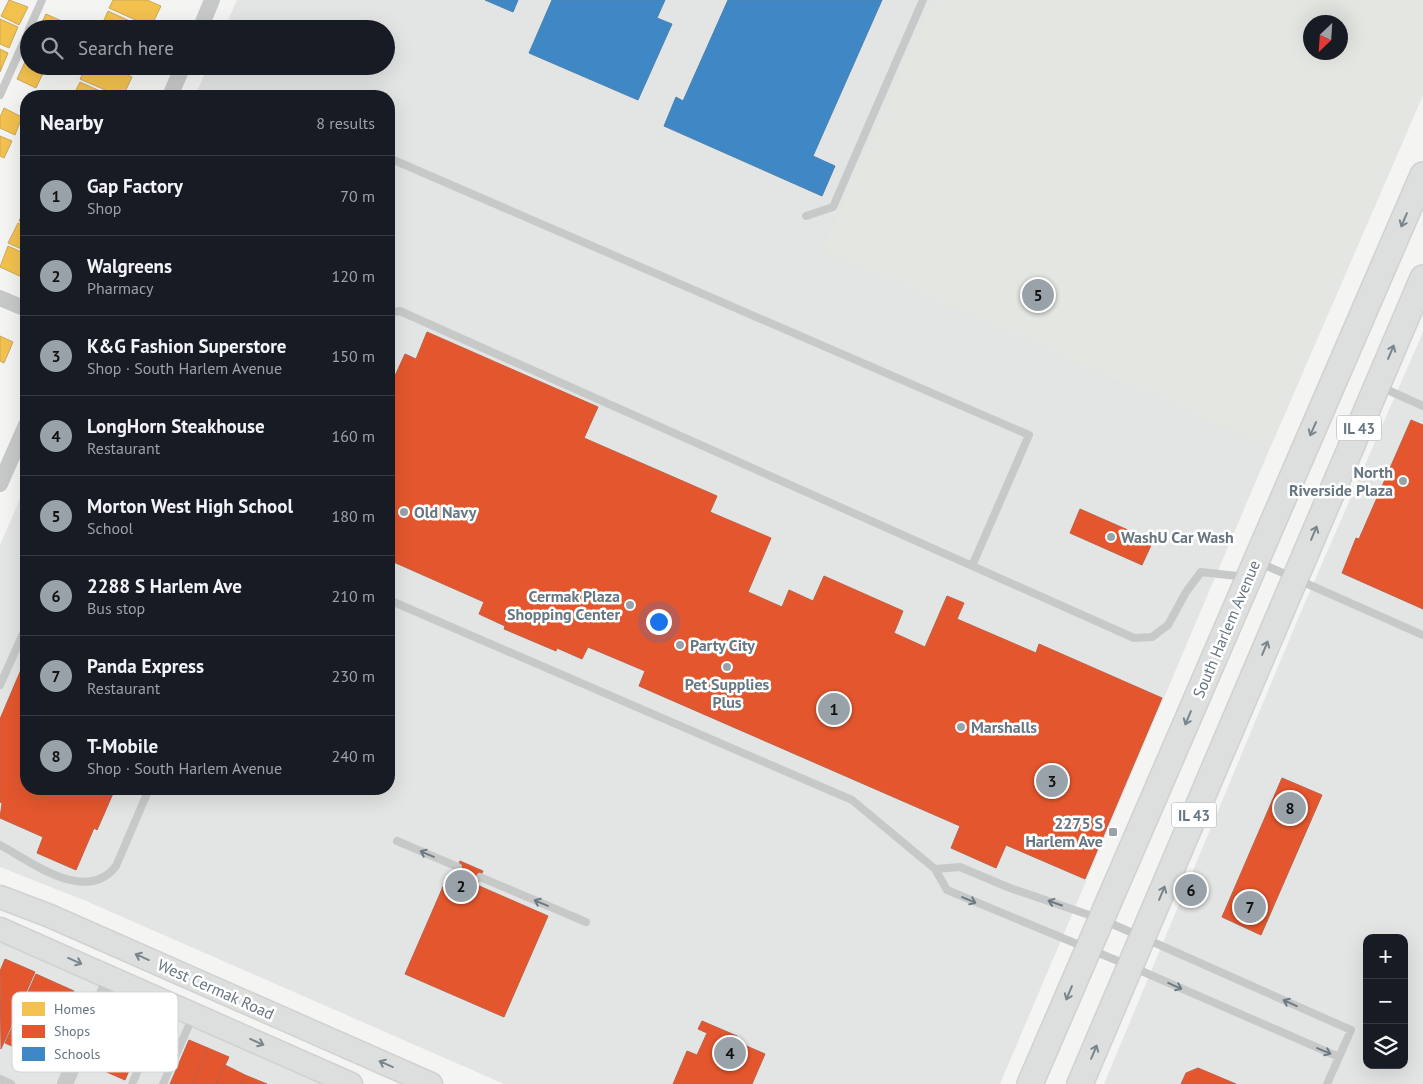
<!DOCTYPE html>
<meta charset="utf-8">
<style>
body{margin:0;font-family:"PT Sans",sans-serif;background:#20242c;color:#f1f3f6}
.controls{position:absolute;right:15px;bottom:15px;display:grid;overflow:hidden;border-radius:10px;box-shadow:0 5px 20px #0002}
.controls button{width:45px;height:45px;display:grid;place-items:center;padding:0;border:0;border-bottom:1px solid #363941;background:#171b24;color:#f1f3f6;font:25px sans-serif}
.compass{position:absolute;left:1303px;top:15px;width:45px;height:45px;border-radius:50%;background:#171b24;box-shadow:0 5px 20px #0002;rotate:205deg}
.you{position:absolute;left:658px;top:621px;width:18px;height:18px;margin:-12px;border:4px solid #fff;border-radius:50%;background:#1a73e8;box-shadow:0 0 0 8px #1a73e833}
.badge{display:grid;place-items:center;width:32px;height:32px;border-radius:50%;background:#98a2a8;color:#111;font-size:16px;font-weight:700}
.pin{position:absolute;translate:-50% -50%;border:2px solid #fff;box-shadow:0 1px 5px #0006}
.list{margin:0;padding:0;list-style:none}
h2{display:flex;justify-content:space-between;align-items:center;height:65px;margin:0;padding:0 20px;font-size:21px}
h2 small{font-size:16px;font-weight:400;color:#9ea1a6}
.list li{display:grid;grid-template-columns:32px 1fr auto;gap:15px;align-items:center;box-sizing:border-box;height:80px;padding:0 20px;border-top:1px solid #363941}
.list b{display:block;font-size:19px;white-space:nowrap}
.list p{margin:0;font-size:16px;white-space:nowrap;color:#9ea1a6}
.list em{font-size:16px;font-style:normal;color:#9ea1a6}
.icon{flex:none;width:28px;height:28px;fill:none;stroke:currentColor;stroke-width:2;stroke-linecap:round;stroke-linejoin:round}
.map{position:relative;flex:none;width:1423px;height:1084px;overflow:hidden}
.search{position:absolute;background:#171b24;box-shadow:0 5px 20px #0002;left:20px;top:20px;width:375px;height:55px;display:flex;align-items:center;gap:12px;box-sizing:border-box;padding:0 18px;border-radius:28px;color:#9ea1a6;font-size:19px}
.panel{position:absolute;background:#171b24;box-shadow:0 5px 20px #0002;left:20px;top:90px;width:375px;height:705px;border-radius:20px}
.map>svg:first-child{display:block}
</style>
<div class="map">
<svg width="1423" height="1084" viewBox="0 0 1423 1084">
<rect width="100%" height="100%" fill="#f4f4f3"/>
<path fill="#e3e4e4" fill-rule="evenodd" d="M237,0h1186v95l-153,353 -270,636h-496l-418,-183 -86,-34v-322l26,-60v304h363v-693h-194l13,-30h178v-37h-162zM1310,22h30v30h-30z
M1423,332v752h-319l196,-470zM1367,938h37v127h-37z
M0,933l107,47 -46,104h-61z
M114,983l226,101h-271z"/>
<path fill="#e3e6e1" fill-rule="evenodd" d="M932,0h491v95l-153,353 -448,-197zM1310,22h30v30h-30z"/>
<path fill="#f2c14e" stroke="#c8aa5d" d="M9,0l19,7 -9,18 -18,-9z
M113,0h34l14,6 -10,21 -42,-19z
M108,11l39,18h-47z
M46,14l18,8 -4,7h-21z
M0,19l18,8 -9,21 -9,-4z
M0,49l8,4 -8,19z
M25,62l4,4 15,5 -8,17 -19,-9z
M86,66h21l25,11 -9,19h-4l-39,-17z
M114,66h23l-4,9z
M80,82l31,14h-38z
M4,108l18,9 -7,18 -15,-7v-11z
M0,136l12,5 -8,17 -4,-2z
M26,204v20l-7,-3z
M18,223l8,4v24l-18,-8z
M8,246l18,8v25l-26,-12z
M0,336l13,6 -9,21 -4,-2z"/>
<path fill="#e4572e" stroke="#be6047" d="M427,332l171,75 -14,31 133,58 -7,16 61,26 -23,54 34,15 7,-17 24,11 11,-25 79,35 -9,22 31,14 22,-51 17,7 -7,16 79,34 3,-9 123,54 -77,181 -79,-34 -10,23 -45,-20 9,-22 -321,-140 6,-15 -57,-24 -6,12 -25,-11 -1,3 -52,-22 1,-3 -26,-12 5,-12 -95,-42v-182l4,2 12,-26 11,5z
M1411,420l12,5v184l-81,-36 14,-35 3,1z
M1080,509l73,32 -11,24 -72,-32z
M26,658v131h89l-18,41 -3,-2 -18,42 -39,-17 6,-16 -43,-19 2,-15 -2,-1v-83z
M1282,778l40,17 -61,140 -39,-18z
M460,861l23,10 -6,14 71,31 -44,101 -99,-43 44,-101 5,3z
M5,959l30,13 -34,77 -1,-78z
M36,974l38,17 -30,69 -39,-17z
M127,1013l22,10 -24,57 -23,-10z
M702,1021l35,15 -2,5 30,13 -13,30h-79l14,-33 10,4 10,-22 -9,-4z
M189,1040l19,8 -16,36h-22z
M208,1048l21,9 -13,27h-24z
M225,1065l20,10 -4,9h-25z
M1198,1068l38,16h-55l5,-11z
M245,1075l22,9h-26z"/>
<path fill="#3f88c5" stroke="#4b83b0" d="M485,0h33l-5,12z
M552,0h113l-8,18 15,6 -34,76 -109,-47z
M728,0h154l-69,156 22,10 -13,30 -158,-70 12,-29 7,4z"/>
<g fill="none" stroke-linecap="round" stroke-linejoin="round">
<g stroke="#d0d1d1" stroke-width="25">
<path id="secondary" d="M0,897l50,19 381,168
M0,929l351,155"/>
</g>
<g stroke="#d0d1d1" stroke-width="28">
<path id="primary" d="M1030,1084l393,-909
M1080,1084l343,-806"/>
</g>
<path stroke="#c7c9c9" stroke-width="8" d="M29,29l13,-29
M0,95l29,-65
M389,158l640,277 -57,131
M806,216l27,-9 90,-207
M389,313l11,-2 11,5 723,322 18,-1 16,-12 18,-33 15,-20 45,5
M1381,387l42,19
M1260,563l163,72
M389,600l463,200 83,69 12,21 183,76 209,91
M0,685l26,-58
M397,841l61,26
M0,845c32,17 86,60 116,21l33,-77
M935,869l25,-2 50,21 91,31 250,111 -24,54
M480,877l106,45
M0,1079l11,5
M132,1084l17,-39 12,-14 14,-23
M163,1084l30,-68"/>
<path stroke="#c7c9c9" stroke-width="16" d="M200,29l12,-29
M170,96l13,-30
M0,298l26,11
M0,484l26,-59
M65,1084l46,-106"/>
<use href="#secondary" stroke="#dddede" stroke-width="22"/>
<use href="#primary" stroke="#dddede" stroke-width="25"/>
</g>
<defs><path id="oneway-shaft" d="M-6 0H5M1.5-3L5.5 0L1.5 3" fill="none" stroke-width="1.6" stroke-linecap="round" stroke-linejoin="round" transform="scale(1.25)"/></defs>
<g stroke="#79868e">
<use href="#oneway-shaft" transform="translate(1404 220) rotate(113)"/>
<use href="#oneway-shaft" transform="translate(1391 352) rotate(-67)"/>
<use href="#oneway-shaft" transform="translate(1313 429) rotate(114)"/>
<use href="#oneway-shaft" transform="translate(1314 533) rotate(-67)"/>
<use href="#oneway-shaft" transform="translate(1265 648) rotate(-67)"/>
<use href="#oneway-shaft" transform="translate(1188 718) rotate(113)"/>
<use href="#oneway-shaft" transform="translate(1162 893) rotate(-67)"/>
<use href="#oneway-shaft" transform="translate(142 957) rotate(-156)"/>
<use href="#oneway-shaft" transform="translate(75 961) rotate(24)"/>
<use href="#oneway-shaft" transform="translate(1069 993) rotate(113)"/>
<use href="#oneway-shaft" transform="translate(257 1042) rotate(24)"/>
<use href="#oneway-shaft" transform="translate(1094 1052) rotate(-67)"/>
<use href="#oneway-shaft" transform="translate(386 1064) rotate(-156)"/>
</g>
<g stroke="#6c7a84">
<use href="#oneway-shaft" transform="translate(427 854) rotate(-157)"/>
<use href="#oneway-shaft" transform="translate(969 900) rotate(23)"/>
<use href="#oneway-shaft" transform="translate(541 903) rotate(-157)"/>
<use href="#oneway-shaft" transform="translate(1055 903) rotate(-161)"/>
<use href="#oneway-shaft" transform="translate(1175 986) rotate(24)"/>
<use href="#oneway-shaft" transform="translate(1290 1003) rotate(-156)"/>
<use href="#oneway-shaft" transform="translate(1324 1051) rotate(23)"/>
</g>
<g fill="#98a2a8" stroke="#fff" stroke-width="2">
<circle cx="1403" cy="481" r="5"/>
<circle cx="404" cy="512" r="5"/>
<circle cx="1111" cy="537" r="5"/>
<circle cx="630" cy="605" r="5"/>
<circle cx="680" cy="645" r="5"/>
<circle cx="727" cy="667" r="5"/>
<circle cx="961" cy="727" r="5"/>
<rect x="1108" y="827" width="10" height="10" rx="2.5"/>
</g>
<g text-anchor="middle" dominant-baseline="central" stroke-width="5" stroke-linejoin="round" paint-order="stroke">
<g fill="#fff" stroke="#959fa6" stroke-width="1">
<rect x="1336.5" y="415.5" width="45" height="25" rx="4"/>
<rect x="1171.5" y="802.5" width="45" height="25" rx="4"/>
</g>
<g font-size="15" font-weight="bold" fill="#677680">
<text x="1359" y="428">IL 43</text>
<text x="1194" y="815">IL 43</text>
</g>
<g font-size="16" font-weight="bold" fill="#677680" stroke="#fff" text-anchor="start">
<text x="1393" y="472" text-anchor="end">North<tspan x="1393" dy="18">Riverside Plaza</tspan></text>
<text x="414" y="512">Old Navy</text>
<text x="1121" y="537">WashU Car Wash</text>
<text x="620" y="596" text-anchor="end">Cermak Plaza<tspan x="620" dy="18">Shopping Center</tspan></text>
<text x="690" y="645">Party City</text>
<text x="727" y="684" text-anchor="middle">Pet Supplies<tspan x="727" dy="18">Plus</tspan></text>
<text x="971" y="727">Marshalls</text>
<text x="1103" y="823" text-anchor="end">2275 S<tspan x="1103" dy="18">Harlem Ave</tspan></text>
</g>
<g font-size="16" fill="#677680" stroke="#fff">
<text transform="translate(1226 629) rotate(-67)">South Harlem Avenue</text>
<text transform="translate(216 989) rotate(24)">West Cermak Road</text>
</g>
</g>
<rect x="12" y="992" width="166" height="80" rx="8" fill="#fff" stroke="#d1d6d9" stroke-width="1"/>
<rect x="22" y="1002" width="23" height="14" fill="#f2c14e"/>
<rect x="22" y="1025" width="23" height="13" fill="#e4572e"/>
<rect x="22" y="1047" width="23" height="14" fill="#3f88c5"/>
<g font-size="14" fill="#677680">
<text x="54" y="1014">Homes</text>
<text x="54" y="1036">Shops</text>
<text x="54" y="1059">Schools</text>
</g>
</svg>
<div class="controls">
<button>+</button>
<button>−</button>
<button><svg class="icon" aria-label="layers" viewBox="0 0 24 24"><path d="M12 4l9 5-9 5-9-5zM3 14l9 5 9-5"/></svg></button>
</div>
<svg class="compass" viewBox="-18 -18 36 36"><path d="M0-13l5 13h-10z" fill="#e53935"/><path d="M0 13l5-13h-10z" fill="#9ea1a6"/></svg>
<div class="you"></div>
<div class="pin badge" style="left:834px;top:709px">1</div>
<div class="pin badge" style="left:461px;top:886px">2</div>
<div class="pin badge" style="left:1052px;top:781px">3</div>
<div class="pin badge" style="left:730px;top:1053px">4</div>
<div class="pin badge" style="left:1038px;top:295px">5</div>
<div class="pin badge" style="left:1191px;top:890px">6</div>
<div class="pin badge" style="left:1250px;top:907px">7</div>
<div class="pin badge" style="left:1290px;top:808px">8</div>
<div class="search"><svg class="icon" aria-label="search" viewBox="0 0 24 24"><circle cx="10" cy="10" r="6"/><path d="M15 15l6 6"/></svg>Search here</div>
<section class="panel">
<h2>Nearby<small>8 results</small></h2>
<ul class="list">
<li><span class="badge">1</span><div><b>Gap Factory</b><p>Shop</p></div><em>70 m</em></li>
<li><span class="badge">2</span><div><b>Walgreens</b><p>Pharmacy</p></div><em>120 m</em></li>
<li><span class="badge">3</span><div><b>K&amp;G Fashion Superstore</b><p>Shop · South Harlem Avenue</p></div><em>150 m</em></li>
<li><span class="badge">4</span><div><b>LongHorn Steakhouse</b><p>Restaurant</p></div><em>160 m</em></li>
<li><span class="badge">5</span><div><b>Morton West High School</b><p>School</p></div><em>180 m</em></li>
<li><span class="badge">6</span><div><b>2288 S Harlem Ave</b><p>Bus stop</p></div><em>210 m</em></li>
<li><span class="badge">7</span><div><b>Panda Express</b><p>Restaurant</p></div><em>230 m</em></li>
<li><span class="badge">8</span><div><b>T-Mobile</b><p>Shop · South Harlem Avenue</p></div><em>240 m</em></li>
</ul>
</section>
</div>
